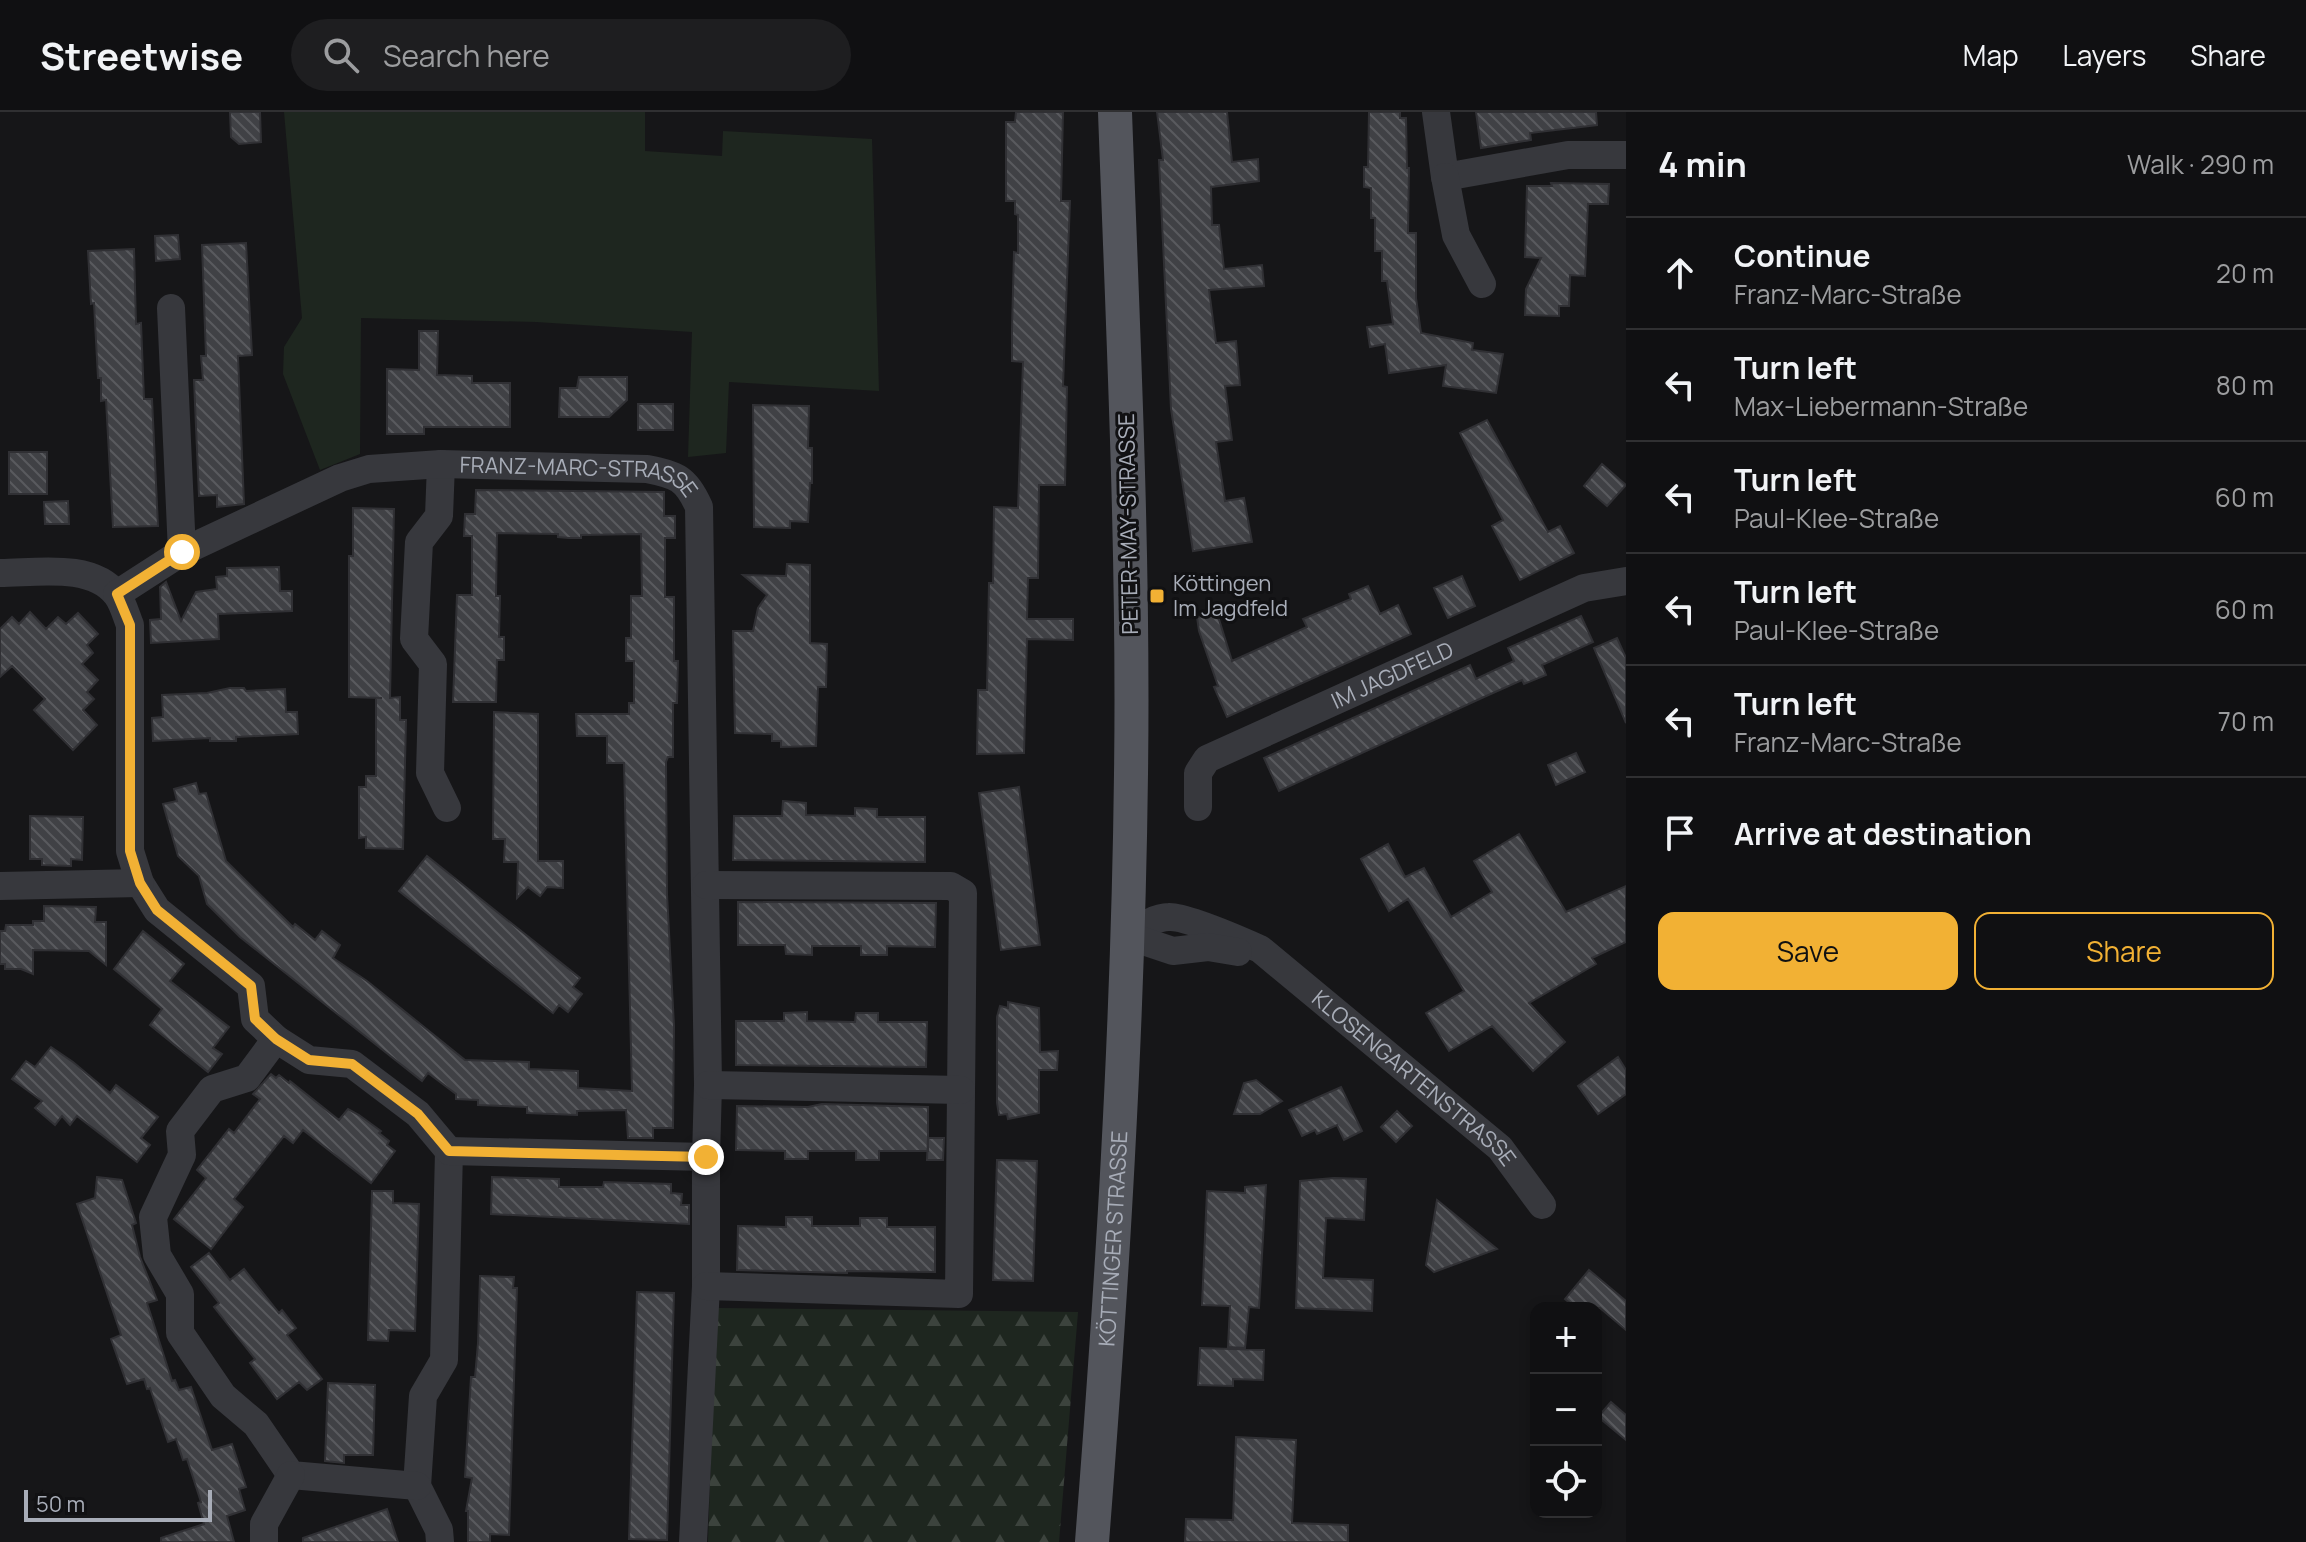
<!DOCTYPE html>
<meta charset="utf-8">
<style>
body{margin:0;font-family:Manrope,sans-serif;background:#1e1e20;color:#f1f3f6}
.controls{position:absolute;right:24px;bottom:24px;display:grid;overflow:hidden;border-radius:16px;box-shadow:0 4px 12px #0003}
.controls button{width:72px;height:72px;display:grid;place-items:center;padding:0;border:0;border-bottom:2px solid #303032;background:#101012;color:#f1f3f6;font:40px sans-serif}
.scale{position:absolute;left:24px;bottom:20px;width:188px;box-sizing:border-box;padding-left:8px;border:4px solid #a8adb8;border-top:0;font-size:22px;line-height:28px;white-space:nowrap;color:#a8adb8;-webkit-text-stroke:6px #111113;paint-order:stroke}
.stop{position:absolute;width:24px;height:24px;margin:-18px;border:6px solid #f2b134;border-radius:50%;background:#fff}
.stop.end{background:#f2b134;border-color:#fff;box-shadow:0 2px 8px #0008}
.list{margin:0;padding:0;list-style:none}
h2{display:flex;justify-content:space-between;align-items:center;height:104px;margin:0;padding:0 32px;font-size:34px}
h2 small{font-size:26px;font-weight:400;color:#9c9d9f}
.list li{display:grid;grid-template-columns:52px 1fr auto;gap:24px;align-items:center;box-sizing:border-box;height:112px;padding:0 32px;border-top:2px solid #303032}
.list b{display:block;font-size:30px;white-space:nowrap}
.list p{margin:0;font-size:26px;white-space:nowrap;color:#9c9d9f}
.list em{font-size:26px;font-style:normal;color:#9c9d9f}
.actions{display:flex;gap:16px;padding:24px 32px}
.actions a{flex:1;padding:18px 0;border:2px solid #f2b134;border-radius:16px;text-align:center;font-size:28px;color:#f2b134}
.actions .main{background:#f2b134;color:#111}
.icon{flex:none;width:44px;height:44px;fill:none;stroke:currentColor;stroke-width:2;stroke-linecap:round;stroke-linejoin:round}
.map{position:relative;flex:none;width:1626px;height:1430px;overflow:hidden}
header{display:flex;align-items:center;gap:48px;box-sizing:border-box;height:112px;padding:0 40px;background:#101012;border-bottom:2px solid #303032}
header strong{font-size:38px}
nav{display:flex;gap:44px;margin-inline-start:auto;font-size:28px}
.search{width:560px;height:72px;background:#1e1e20;display:flex;align-items:center;gap:20px;box-sizing:border-box;padding:0 28px;border-radius:44px;color:#9c9d9f;font-size:30px}
main{display:flex}
aside{flex:1;background:#101012}
.map>svg:first-child{display:block}
</style>
<header>
<strong>Streetwise</strong>
<div class="search"><svg class="icon" aria-label="search" viewBox="0 0 24 24"><circle cx="10" cy="10" r="6"/><path d="M15 15l6 6"/></svg>Search here</div>
<nav><a>Map</a><a>Layers</a><a>Share</a></nav>
</header>
<main>
<div class="map">
<svg width="1626" height="1430" viewBox="0 0 1626 1430">
<defs>
<pattern id="forest-firs" width="22" height="20" patternUnits="userSpaceOnUse" patternTransform="scale(2)"><rect width="22" height="20" fill="#1e261f"/><path d="M5 1l3.5 6h-7zM16 11l3.5 6h-7z" fill="#3c433d"/></pattern>
<pattern id="building-back-hatch" width="6" height="6" patternUnits="userSpaceOnUse" patternTransform="scale(2)"><rect width="6" height="6" fill="#404145"/><path d="M-1 5l2 2M0 0l6 6M5-1l2 2" fill="none" stroke="#595a5e"/></pattern>
</defs>
<rect width="100%" height="100%" fill="#161618"/>
<path fill="url(#forest-firs)" d="M716,1196l362,4 -19,230h-351z"/>
<path fill="#1e261f" d="M284,0h361v39l77,5 1,-25 149,8 7,252 -150,-9 -3,71 -38,4 4,-125 -156,-10 -175,-4 -1,136 -40,16 -37,-96 1,-27 18,-29z"/>
<path fill="url(#building-back-hatch)" stroke="#303034" stroke-width="2" d="M230,0h30l1,30 -22,2 -8,-7z
M1016,0h47l-2,89h9l-7,185 4,1 -2,98h-26l-1,93h-10l-1,41h46v21l-46,-1 -3,114 -47,1 1,-64h9l2,-107h4l1,-76 24,1 5,-146 -11,-1v-32l2,-77 4,1v-38l-3,-1v-13h-9v-79h9z
M1157,0h70l5,50 26,-3 1,22 -48,6 1,38h7l5,44 38,-4 2,21 -55,4 7,53 20,-2 4,44 -15,1 7,54 -16,2 9,59 19,-3 8,44 -59,9 -22,-142 -12,-249h4z
M1369,0h31v6h6l1,50h2l-1,65h8v65l5,35 52,10 -1,7 31,4 -7,39 -53,-7 3,-21 -57,8 -4,-29 -15,3 -3,-20 26,-3 -6,-43h-5v-30h-7v-33h-4v-30l-7,-1v-20h4z
M1476,0h120l1,13 -67,8 1,7 -50,8z
M1551,71l58,1 -1,20h-20l-3,72 -15,-1 -1,31h-10v10l-34,-1 1,-26 15,-31 -16,-1 2,-71h25z
M178,123l2,24 -24,2 -1,-25z
M246,131l6,112 -14,1 6,148 -27,3v-12l-18,1 -5,-116h9l-2,-24h5l-4,-111z
M134,137l2,75 5,-1 3,76h8l6,127 -45,1 -7,-127 -5,1v-23h-3l-4,-75 -3,1 -3,-53z
M419,219h19l-1,44 35,1v7h38v44h-86v7h-37v-65l32,1z
M579,265h48v23l-18,17h-50l1,-29h17z
M638,292h35v26h-35z
M753,293l56,1 -1,42h4v35h-2l-2,39 -18,-1v7l-36,-1z
M1487,308l61,112 12,-6 14,27 -54,27 -28,-54 11,-6 -43,-87z
M9,340h38v42h-38z
M1602,352l24,21 -19,21 -23,-20z
M476,378l188,2v24h11v22h-10v59h9v64h4l-1,42h-4v54h-5l-2,5 1,132 7,132 -1,102h-20v10h-25l-2,-28 -49,1v4l-50,-2v-6l-49,-2v-5l-22,-1v-5l-28,-21 -6,8 -182,-144 -33,-33 -8,-28 -21,-20 -15,-52 14,-3 -3,-12 22,-6 3,11 7,-1 20,68 67,66 2,-3 20,16 7,-9 18,14 -7,13 34,23 98,79 64,2v7l49,2v17l54,3 -8,-328h-17v-27h-30l-1,-22h53v-11h5v-42h-8v-23h5v-42h11l-1,-62 -60,1v3h-12l-11,-1v-3l-61,-1 -1,63h4l-1,41h5v23h-7l-1,42h-43l4,-107h15v-59h-8l1,-22h10z
M68,389l1,23h-24l-1,-22z
M353,396l41,1 -4,189 10,-1v23h6l-3,129 -37,-1v-11l-7,1v-51h7v-11h10v-78h6l-33,-1v-141h4z
M787,452l23,1v78l17,1 -1,43h-8l-2,59 -35,1v-6h-9v-7l-37,-1 -2,-102h20l5,-23 9,-13 -24,-20 43,1z
M279,455l1,24h12v20l-74,3 1,25 -68,4 -1,-23 11,-1 -1,-32 6,-5 15,39 15,-29 21,-3 -1,-12 11,-1v-8z
M1462,464l13,30 -27,12 -14,-30z
M1368,474l12,28 18,-9 13,29 -184,83 -13,-30 4,-1 -19,-55 -2,-14 20,-4 15,48 75,-34 -4,-8 48,-20 -2,-5z
M30,500l16,17 12,-12 8,7 12,-11 20,21 -11,11 6,8 -11,11 16,16 -11,12 7,7 -11,11 14,15 -24,25 -39,-40 11,-11 -33,-33 -12,11v-48l12,-12 7,7z
M1581,504l12,26 -51,23 4,10 -22,9 -2,-4 -38,17 -205,94 -15,-33 206,-93 6,14 38,-18 -6,-13z
M1617,526l9,20v65l-32,-75z
M230,576h14l2,3 39,-2 1,23h11l1,22 -62,3v4h-26v-3l-57,3 -1,-23 11,-1 -1,-22 45,-2z
M494,600l44,2v147h25v27l-16,-1 -7,9 -12,-9 -11,11 1,-36h-14l1,-23h-12z
M1576,641l9,19 -29,13 -8,-20z
M1019,675l21,158 -39,5 -22,-157z
M783,689l23,2v12l49,1v-8l22,1v8h48v45l-192,-2 1,-44h48z
M30,704l53,1 -1,43 -11,-1v7l-29,-1v-6h-12z
M1519,722l47,78 60,-26v56l-34,16 4,6 -67,39 36,39 -32,29 -41,-45 -43,25 -23,-38 38,-22 -56,-92 -19,12 -28,-52 27,-15 17,33 19,-9 27,49 41,-25 -18,-31z
M427,744l153,122 -7,9 9,7 -14,18 -9,-7 -6,8 -154,-122z
M738,790l198,1 -1,44 -48,-1v9h-26v-9h-49v9l-26,-1 -1,-9h-47z
M44,794l52,1 -1,15h11v43l-17,-14 -56,-1v24l-12,-5h-16v-5h-5v-33h5l1,-6h27v-4h11z
M143,819l41,33 -14,17 59,46 -16,21 9,6 -14,18 -58,-47 12,-16 -48,-40z
M1008,890l31,6 1,44 18,-1 -1,19h-18v43l-31,6 -1,-5 -8,1 -2,-12v-86l3,-11 8,2z
M807,900v9l48,1 1,-9h22v9h49l-1,45 -190,-2v-44h48v-8z
M51,935l22,15 37,31 6,-8 42,32 -17,21 9,7 -13,17 -60,-46 -7,9 -8,-9 -7,9 -20,-17 7,-7 -30,-22 14,-18 9,6z
M1618,945l8,13v24l-28,20 -20,-28z
M271,962l5,4 3,-3 10,8 1,-2 49,39 9,-11 11,6 22,16 -2,2 10,8 -2,4 8,6 -24,32 -68,-53 -10,13 -9,-7 -50,63 9,8 -32,42 -37,-30 32,-41 -9,-8 32,-41 5,4 26,-34 -7,-5z
M1256,968l26,21 -22,13h-26l10,-31z
M1341,975l21,44 -18,9 -7,-15 -20,9 -2,-4 -13,6 -13,-26z
M822,992l106,3v44h-49v9h-23v-9h-48v8h-23v-8l-49,-1 1,-44 71,1z
M1397,999l15,15 -16,16 -15,-15z
M928,1026h16l-1,22h-16z
M997,1048l40,1 -4,120 -40,-1z
M97,1065l25,3 14,43 -4,2 8,32 17,43 -10,3 25,78 3,-1 4,10 12,-3 21,63 20,-6 14,43 -7,2 6,21 -18,6 7,26h-73v-4l43,-14 -6,-21 3,-1 -14,-43 -4,1 -7,-21 -8,3 -18,-54 -3,1 -3,-10 -17,5 -16,-45 10,-4 -44,-131 18,-6z
M492,1065l67,2v8h44l1,-5 67,2v9l11,1 -1,11h8v19l-198,-10z
M1334,1066l32,1 -2,41 -38,-2 -3,60 50,2 -1,31 -76,-3 4,-127z
M1266,1073l-7,123 -10,-1 -4,41 -17,-1 2,-41 -28,-1 5,-114 38,2v-6z
M372,1079h21v12l26,1 -4,127 -26,-1 -1,11 -20,-1z
M1437,1088l60,49 -63,23 -8,-7z
M786,1105h26v9h48v-8h27v9h48v45l-88,-1v2l-110,-3 1,-44 48,1z
M209,1141l21,27 14,-11 35,44 3,-3 14,18 -9,7 35,44 -15,11 -8,-8 -22,17 -27,-36 5,-4 -41,-52 5,-4 -28,-36z
M1589,1158l37,31v29l-26,-22h-24l-11,-9z
M480,1164l34,1 -1,11h4l-8,247 -19,-1v8h-22v-31h-2l6,-33 -7,-1 6,-100h4l3,-34z
M637,1180l37,1 -7,247 -38,-1z
M1200,1236l64,2 -1,30 -30,-1v7l-35,-1z
M328,1271l47,2 -2,70h-29v8l-19,-2z
M1611,1290l15,13v25l-28,-23z
M1236,1325l60,3 -4,83 56,2v17h-163l1,-23 47,1z
M387,1397l11,33h-95v-4z"/>
<g fill="none" stroke-linecap="round" stroke-linejoin="round">
<g stroke="#37383d" stroke-width="28">
<path d="M1436,0l9,65 123,-22h58"/>
<path d="M1445,65l11,58 26,49"/>
<path d="M171,196l11,244"/>
<path d="M441,352l-2,52 -20,26 -5,97 19,25 -3,109 17,35"/>
<path d="M0,461c35,0 92,-11 117,22 6,8 9,20 13,30v226l10,32 17,27 94,76 4,33 21,20 33,21 43,4 66,50 31,37 -5,209 -21,36 -6,90 22,44 1,12"/>
<path id="s1" d="M117,482l65,-42 158,-74 29,-9 72,-5 206,5c30,6 39,9 52,38l9,578 -2,72v129l-13,256"/>
<path id="s2" d="M1198,695v-34l9,-14 377,-171 42,-7"/>
<path d="M706,773l245,1 12,7 -4,401 -253,-8"/>
<path d="M0,774l140,-3"/>
<path id="s3" d="M1128,824c12,-8 26,-19 41,-19 17,-1 73,24 91,32l240,199 42,57"/>
<path d="M1128,824l45,15 35,-4 30,5"/>
<path d="M276,927l-29,39 -35,11 -32,42 2,24 -29,62 4,38 23,39v39l43,63 33,28 35,51 126,11"/>
<path d="M708,973l253,5"/>
<path d="M449,1039l257,6"/>
<path d="M264,1430v-18l27,-49"/>
</g>
<path stroke="#53555c" stroke-width="34" id="s4" d="M1092,1430c20,-256 36,-512 39,-768 3,-221 -8,-442 -16,-662"/>
</g>
<g fill="none" stroke-linecap="round" stroke-linejoin="round">
<path stroke="#f2b134" stroke-width="10" d="M182,440l-65,42 13,31v226l10,32 17,27 94,76 4,33 21,20 33,21 43,4 66,50 31,37 257,6"/>
</g>
<rect fill="#f2b134" stroke="#111113" stroke-width="3" x="1149" y="476" width="16" height="16" rx="4"/>
<g text-anchor="middle" dominant-baseline="central" stroke-width="6" stroke-linejoin="round" paint-order="stroke">
<g font-size="22" fill="#a8adb8" stroke="#111113">
<text stroke="none"><textPath href="#s1" startOffset="494">FRANZ-MARC-STRASSE</textPath></text>
<text transform="translate(1128 412) rotate(-91)">PETER-MAY-STRASSE</text>
<text stroke="none"><textPath href="#s2" startOffset="254">IM JAGDFELD</textPath></text>
<text stroke="none"><textPath href="#s3" startOffset="344">KLOSENGARTENSTRASSE</textPath></text>
<text stroke="none"><textPath href="#s4" startOffset="304">KÖTTINGER STRASSE</textPath></text>
</g>
<g font-size="22" fill="#a8adb8" stroke="#111113" text-anchor="start">
<text x="1173" y="471">Köttingen<tspan x="1173" dy="25">Im Jagdfeld</tspan></text>
</g>
</g>
</svg>
<div class="controls">
<button>+</button>
<button>−</button>
<button><svg class="icon" aria-label="locate" viewBox="0 0 24 24"><circle cx="12" cy="12" r="6"/><path d="M12 2v4M12 18v4M2 12h4M18 12h4"/></svg></button>
</div>
<div class="scale">50 m</div>
<div class="stop" style="left:182px;top:440px"></div>
<div class="stop end" style="left:706px;top:1045px"></div>
</div>
<aside>
<h2>4 min<small>Walk · 290 m</small></h2>
<ul class="list">
<li><svg class="icon" aria-label="ahead" viewBox="0 0 24 24"><path d="M12 20V5M6 11l6-6 6 6"/></svg><div><b>Continue</b><p>Franz-Marc-Straße</p></div><em>20 m</em></li>
<li><svg class="icon" aria-label="left" viewBox="0 0 24 24"><path d="M17 20v-9H6M10 6l-5 5 5 5"/></svg><div><b>Turn left</b><p>Max-Liebermann-Straße</p></div><em>80 m</em></li>
<li><svg class="icon" aria-label="left" viewBox="0 0 24 24"><path d="M17 20v-9H6M10 6l-5 5 5 5"/></svg><div><b>Turn left</b><p>Paul-Klee-Straße</p></div><em>60 m</em></li>
<li><svg class="icon" aria-label="left" viewBox="0 0 24 24"><path d="M17 20v-9H6M10 6l-5 5 5 5"/></svg><div><b>Turn left</b><p>Paul-Klee-Straße</p></div><em>60 m</em></li>
<li><svg class="icon" aria-label="left" viewBox="0 0 24 24"><path d="M17 20v-9H6M10 6l-5 5 5 5"/></svg><div><b>Turn left</b><p>Franz-Marc-Straße</p></div><em>70 m</em></li>
<li><svg class="icon" aria-label="arrive" viewBox="0 0 24 24"><path d="M6 21V4h12l-3 4 3 4H6"/></svg><div><b>Arrive at destination</b></div></li>
</ul>
<div class="actions"><a class="main">Save</a><a>Share</a></div>
</aside>
</main>
